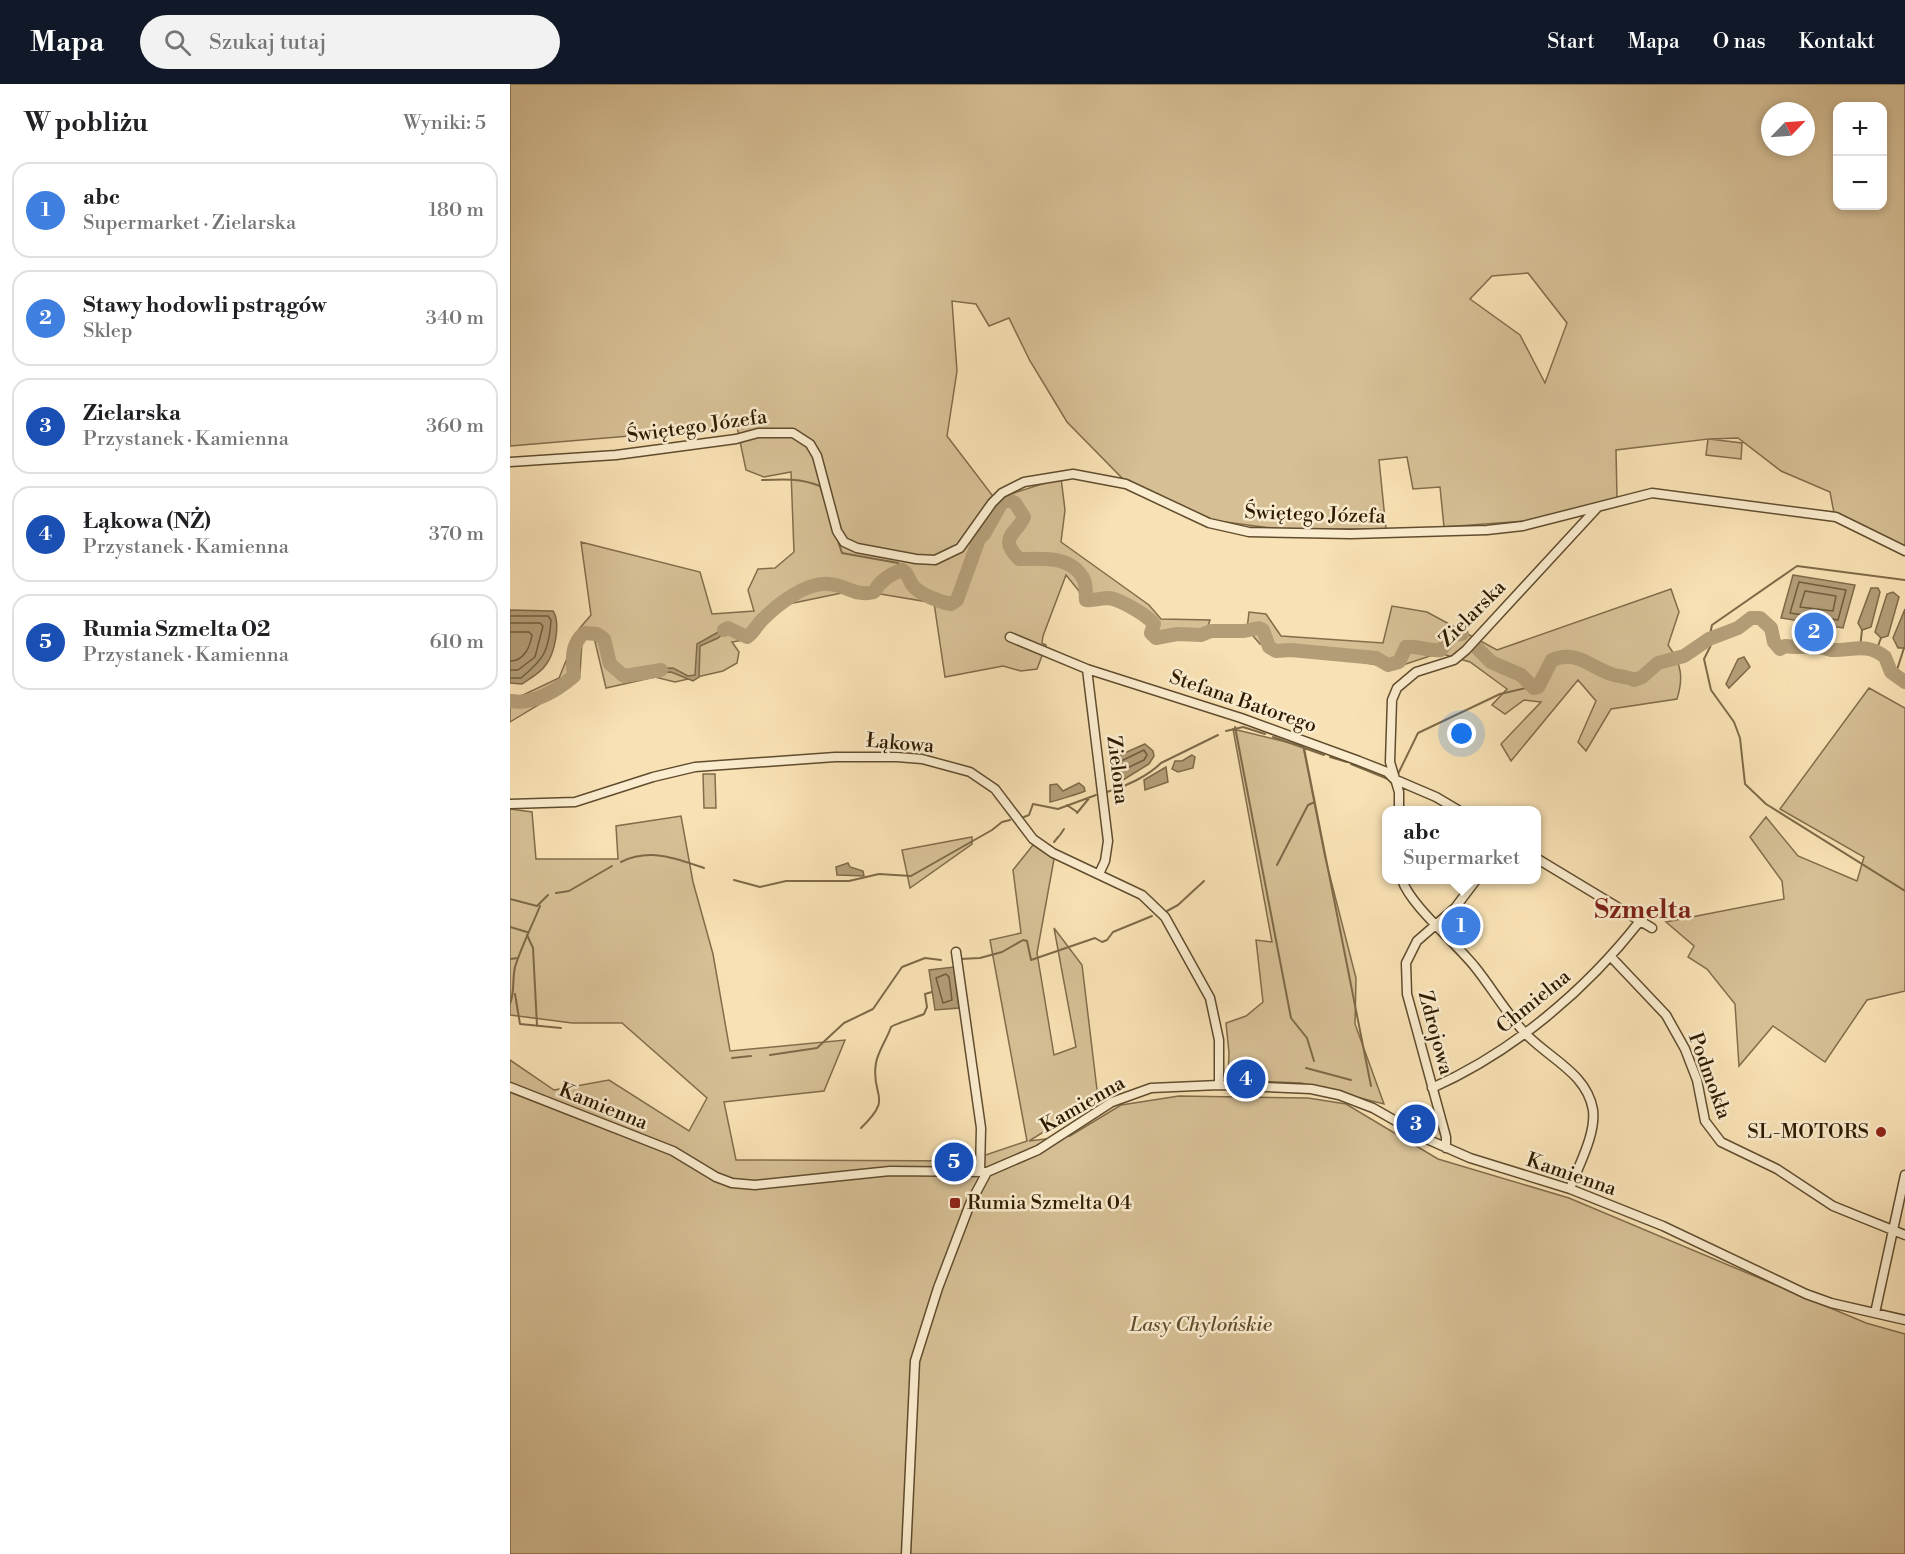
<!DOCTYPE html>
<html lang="pl">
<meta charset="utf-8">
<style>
body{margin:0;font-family:"Libre Bodoni",serif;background:#f2f2f2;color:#202124}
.controls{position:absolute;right:18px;top:18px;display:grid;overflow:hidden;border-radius:12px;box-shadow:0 3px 9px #0003}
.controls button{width:54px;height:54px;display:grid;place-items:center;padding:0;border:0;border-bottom:2px solid #e0e0e0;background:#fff;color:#202124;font:30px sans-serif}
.compass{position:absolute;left:1251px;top:18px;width:54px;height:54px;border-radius:50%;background:#fff;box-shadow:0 3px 9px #0003;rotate:65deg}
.you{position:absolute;left:952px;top:650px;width:21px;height:21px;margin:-15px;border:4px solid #fff;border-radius:50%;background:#1a73e8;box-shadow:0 0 0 9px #1a73e833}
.badge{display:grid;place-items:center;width:39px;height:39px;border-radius:50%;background:#111827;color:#fff;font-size:20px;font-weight:700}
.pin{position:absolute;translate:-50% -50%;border:3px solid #fff;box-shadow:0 2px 6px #0006}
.popup{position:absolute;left:872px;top:722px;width:159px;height:78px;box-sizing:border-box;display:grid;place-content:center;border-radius:12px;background:#fff;filter:drop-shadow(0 2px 4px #0005);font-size:20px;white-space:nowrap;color:#757577}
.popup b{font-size:22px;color:#202124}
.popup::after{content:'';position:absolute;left:50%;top:100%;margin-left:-12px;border:12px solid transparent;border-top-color:#fff}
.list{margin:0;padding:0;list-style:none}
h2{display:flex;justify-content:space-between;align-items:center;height:78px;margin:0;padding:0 24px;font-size:26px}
h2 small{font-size:20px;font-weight:400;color:#757577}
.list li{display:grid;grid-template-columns:39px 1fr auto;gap:18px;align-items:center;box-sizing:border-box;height:96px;margin:0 12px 12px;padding:0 12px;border:2px solid #e0e0e0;border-radius:18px}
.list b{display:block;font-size:22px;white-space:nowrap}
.list p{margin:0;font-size:20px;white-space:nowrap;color:#757577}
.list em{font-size:20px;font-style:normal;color:#757577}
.icon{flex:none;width:33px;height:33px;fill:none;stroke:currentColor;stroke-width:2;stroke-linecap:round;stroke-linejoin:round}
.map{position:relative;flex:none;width:1395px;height:1470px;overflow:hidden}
header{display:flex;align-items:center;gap:36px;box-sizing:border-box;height:84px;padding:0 30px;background:#111827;color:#fff}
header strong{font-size:28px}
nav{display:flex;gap:33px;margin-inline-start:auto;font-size:21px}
.search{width:420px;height:54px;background:#f2f2f2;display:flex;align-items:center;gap:15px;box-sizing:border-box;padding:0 21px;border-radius:33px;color:#757577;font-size:22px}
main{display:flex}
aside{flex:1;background:#fff}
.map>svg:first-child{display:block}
</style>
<header>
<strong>Mapa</strong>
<div class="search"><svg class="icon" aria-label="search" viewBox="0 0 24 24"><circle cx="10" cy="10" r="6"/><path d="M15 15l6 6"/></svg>Szukaj tutaj</div>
<nav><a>Start</a><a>Mapa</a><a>O nas</a><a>Kontakt</a></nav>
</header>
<main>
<aside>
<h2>W pobliżu<small>Wyniki: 5</small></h2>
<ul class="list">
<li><span class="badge" style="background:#3f7fe0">1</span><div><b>abc</b><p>Supermarket · Zielarska</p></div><em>180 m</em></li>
<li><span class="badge" style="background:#3f7fe0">2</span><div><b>Stawy hodowli pstrągów</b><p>Sklep</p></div><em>340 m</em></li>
<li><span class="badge" style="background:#1a4fb4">3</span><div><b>Zielarska</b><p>Przystanek · Kamienna</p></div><em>360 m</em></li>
<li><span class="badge" style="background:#1a4fb4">4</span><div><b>Łąkowa (NŻ)</b><p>Przystanek · Kamienna</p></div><em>370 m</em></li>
<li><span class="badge" style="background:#1a4fb4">5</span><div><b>Rumia Szmelta 02</b><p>Przystanek · Kamienna</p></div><em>610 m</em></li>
</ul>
</aside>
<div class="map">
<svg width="1395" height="1470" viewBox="0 0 1395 1470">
<rect width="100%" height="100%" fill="#f8e1b4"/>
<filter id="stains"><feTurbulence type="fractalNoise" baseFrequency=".00333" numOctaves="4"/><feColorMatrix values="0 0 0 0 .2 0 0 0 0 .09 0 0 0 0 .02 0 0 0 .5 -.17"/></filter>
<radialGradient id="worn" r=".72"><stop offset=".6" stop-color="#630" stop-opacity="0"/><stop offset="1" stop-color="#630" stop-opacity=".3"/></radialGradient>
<path fill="#d6bf95" stroke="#826c4a" stroke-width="1.5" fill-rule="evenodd" d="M0,0h1395v465l-71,-36 -4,-21 -49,-21 -43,-33 -29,1 33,4 -1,16 -35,-4 2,-16 -92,11 1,48 -92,23 -81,6 -4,-40 -27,2 -6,-32 -28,3 7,69h-108l-67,-9 -85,-38 -59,-60 -37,-61 -21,-43 -20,8 -13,-22 -24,-3 5,70 -10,65 48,63 66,-21 4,32 -4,32 88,63 12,14 49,1 -2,6 -21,11 -30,-2c-10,-12 -35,-31 -52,-32 -10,-1 -11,2 -23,-1l-3,-11 -13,-16 -23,61 -1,7 4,2 -9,24 -16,2 -18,-5 -58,11 -11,-74 -78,-13 -77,16 -24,32 -23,4 7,10 -2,11 -14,8 -48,11 -20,-5 -49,11 -13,-55 -11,9 -2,31 -30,25 -40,24v-27l11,1 38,-18 20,-49 12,-14 -10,-73 119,30 12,42 42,-3 -6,-21 10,-21 17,-1 19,-16 -3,-80 -27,5 -18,-7 -9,-43 -227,19zM1328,22h44v100h-44zM1260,27h36v36h-36zM1018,189l39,50 -22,60 -25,-48 -50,-36 22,-23z
M1161,505l8,23 -11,33c13,18 16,32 9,54l-66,10 -25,42 -8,-9 18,-41 -18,-21 -67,81 -10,-17 40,-42 -17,-2 -19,14 -13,-9 15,-16 -37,-27 -31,-9 -45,15 -134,-24 -13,-15 2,-17 17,2 15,22 102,7 9,-37 35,6 70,38z
M1359,604l36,20v283l-38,9 -42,62 -52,-36 -34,40 -4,-62 -28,-35 -19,-12 6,-11 -28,-24 118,-23 -2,-18 -32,-44 16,-20 32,39 59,25 7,-24 -84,-48z
M723,645l70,17 22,111 31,121 -1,46 29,80 -83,-21 -73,-3 1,-27 -3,-30 20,-7 17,-14 -7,-62 16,2z
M193,690h12l1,34h-12z
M0,725l22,3 4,47h82l-2,-33 65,-10 12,66 20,72 17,97 115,-11 -21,51 -100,11 12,58 232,1 59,-20 -37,-201 31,-7 -8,-63 20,-25 21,14 -17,94 17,102 22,-8 -22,-119 28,37 16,133 -69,43 41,-5 51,-31 58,-9 129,2 38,6 92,55 131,39 297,125 39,11v220h-1395v-494l44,30 55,-10 80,51 18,-33 -85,-75h-50l-62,-8z
M462,753v7l-62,44 -8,-38z"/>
<path fill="#b39d77" stroke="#7e6947" stroke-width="1.5" d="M1283,491l62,10 -12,43 -62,-10z
M1361,504h7l2,4 -9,35 -9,3 -4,-7z
M1383,508l6,5 -11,39 -7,2 -6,-6 12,-38z
M1395,525v39h-7l-5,-10z
M0,526l43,1c8,12 2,43 -8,55 -5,7 -16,13 -23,18l-12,-1z
M219,542l11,8 -2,3 -11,-7 -9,8 -18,8 -1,31 -6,4 -22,-9 -26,2v-5l28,-1 15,8 7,-1 2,-31z
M1234,573l6,10 -21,21 -3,-4 12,-25z
M635,660l8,7 1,5 -5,8 -31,19 -7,-21 2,-4z
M682,671l3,2 -2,11 -15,4 -6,-3 3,-8h7z
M656,683l2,15 -23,8 -1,-10z
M569,699l5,4 1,4c-4,2 -30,10 -35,11v-17l7,-1 6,7z
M338,779l2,4 13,4 1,5 -27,-1 -1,-8z
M444,883l5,41 -24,2 -6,-40z"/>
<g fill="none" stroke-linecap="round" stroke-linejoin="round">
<path stroke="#705c3c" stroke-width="1.5" d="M1289,498l47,8 -8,30 -48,-7z
M1295,507l31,5 -3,15 -33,-4z
M0,532h38l3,4c-2,31 -7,39 -30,58h-11
M0,539h30l3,3 -8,31 -17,13h-8
M0,548h19l3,3c-2,12 -8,26 -22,26
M634,666l3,5 -3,5 -23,11 -2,-9z
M436,890l3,3 3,23 -9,3 -7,-25z"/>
<path stroke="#7e6947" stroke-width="2" d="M252,396c21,-1 39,-2 58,6l22,67 56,10 4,7
M1395,496l-108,-14 -85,59 -3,14 2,6 -7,14 7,31 23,32 6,16 5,46 21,20 139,87
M1350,564l2,-18
M1366,567l5,-13
M1385,592l9,-28
M725,643l56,291 16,20 7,23
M716,647l17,-4 22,7
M763,653l51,18
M794,664l67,338
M820,673l17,5
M841,680l37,15
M888,690l20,-41 82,-39 30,-7
M597,708c18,-5 41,-16 54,-29l57,-28
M557,721l10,7
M567,729l13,-16
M514,733l5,-2 4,-11 25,5 38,-14
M550,751l4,-6
M544,758l5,-6
M111,778c28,-14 55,-4 83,6
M767,781l31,-60 7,-3
M224,796l26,7 26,-6h63l30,-7 32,2 81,-46 10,-8 8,-2
M46,809l13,-2 43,-25
M0,815l27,7 11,-11
M657,827l11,-6 26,-24
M0,843l17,5
M17,851l6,13 4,78
M0,875l8,-1
M450,875l20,-1 22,-6 21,-12 4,1 4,19 64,-22 7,4 5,-2 6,-8 39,-16
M5,910l5,30 41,4
M0,920c5,-13 2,-24 5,-37 7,-22 17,-41 25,-61
M260,971l47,-7 27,-25 29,-14 29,-42 23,-9 16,2
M222,974l19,-2
M796,984l45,12
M351,1044c34,-33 9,-30 15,-65 2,-12 11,-24 15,-36 3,-3 27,-10 33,-13l3,-7 -2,-13 7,-2"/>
<path stroke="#b39d77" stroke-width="14" d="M214,546l4,-2 19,9c7,-5 9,-11 15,-17 16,-16 44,-38 67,-36 18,1 26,13 45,8 6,-11 16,-18 28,-22 8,4 6,11 12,17 8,8 26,15 37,17l6,-4 22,-61 5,-5 18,-32 7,-2 6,3 9,14c-7,17 -27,20 -5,42 23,0 53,-4 65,21 3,7 1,13 2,20 7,1 15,-2 23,-2 12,2 38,17 45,26l-3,9 5,5 21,-4 24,1 10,-4h33l15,-3 4,2 6,17 7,4 15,-1 85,8 12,7 11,-3 7,-15c12,-2 22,5 35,3l12,-15 9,-1
M967,564l14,14 30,13 13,13 4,-1 14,-27c24,-10 37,6 59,14 8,3 15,2 23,6l8,-3 16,-14 26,-7 25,-17 29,-11 13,-10h9l11,10 3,14 6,7 5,-3c12,2 21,0 32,1 5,0 10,2 14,3 21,1 35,-8 54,7l6,15 14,10
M0,617c24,4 46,-10 64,-25 -2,-16 -3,-32 10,-43l13,1 7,5 6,25 14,12 37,-6"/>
<g stroke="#604c2d" stroke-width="11">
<path id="minor" d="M0,378l106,-7 120,-16 22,-6h35l17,11 7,12 20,75 7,11 13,6 59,11 19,1 25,-12 32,-45 10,-10 22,-11 49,-8 53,10 83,39 40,9 102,2 136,-4 36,-4 129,-33 184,24 69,34
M500,553l77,32 154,49 118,43 28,11 7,7 42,18 22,13
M577,585l21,172 -3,20 -6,13
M0,720l65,-2 78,-25 42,-10 27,-2 113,-8h62l25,2 48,13 25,17 38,50 20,14 89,42 23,22 45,81 9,42v45
M889,726v-18l-9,-30 2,-62 5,-12 19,-16 38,-12 12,-10 131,-142
M1026,774l116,70
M892,796c9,26 54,63 73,87 17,21 31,46 50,66 23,25 62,40 68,77 3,25 -15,56 -23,79
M446,868l25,176 -1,44
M1102,874l54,57 19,34 12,31 8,41 16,21 56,27 56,37 72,29
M0,1003l163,64 43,26 16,6 23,2 135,-14 97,1 51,-22 74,-48 39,-14 68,-3 92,4 28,6 34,13 56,32 41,18 100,31 93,37 143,68 25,9 74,17
M922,1004c81,-36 154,-98 208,-167
M936,1064v-11l-39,-143 -1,-31 11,-22 38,-33 21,-28
M1365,1229l30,-138
M396,1470l9,-193 23,-73 32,-84 17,-32"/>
</g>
<use href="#minor" stroke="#faecce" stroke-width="8"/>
</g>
<g fill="#8f2418" stroke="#faecce" stroke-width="2">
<circle cx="1371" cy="1048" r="6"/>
<rect x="439" y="1113" width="12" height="12" rx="3"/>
</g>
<g text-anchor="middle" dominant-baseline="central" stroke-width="5" stroke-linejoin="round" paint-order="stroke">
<g font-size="20" fill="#2e1a00" stroke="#faecce">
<text transform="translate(187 343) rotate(-8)">Świętego Józefa</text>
<text transform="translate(805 431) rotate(2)">Świętego Józefa</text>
<text transform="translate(963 530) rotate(-45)">Zielarska</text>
<text transform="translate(733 618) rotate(19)">Stefana Batorego</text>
<text transform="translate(390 660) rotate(5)">Łąkowa</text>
<text transform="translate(607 686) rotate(83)">Zielona</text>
<text transform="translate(1024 918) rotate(-39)">Chmielna</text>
<text transform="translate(925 949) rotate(75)">Zdrojowa</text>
<text transform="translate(1199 992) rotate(70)">Podmokła</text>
<text transform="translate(573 1021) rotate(-30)">Kamienna</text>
<text transform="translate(93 1023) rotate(22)">Kamienna</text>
<text transform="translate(1061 1091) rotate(19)">Kamienna</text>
</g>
<g font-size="20" fill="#2e1a00" stroke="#faecce" text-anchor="end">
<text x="1359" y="1048">SL-MOTORS</text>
<text x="457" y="1119" text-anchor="start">Rumia Szmelta 04</text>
</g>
<g font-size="20" font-style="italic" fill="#604c2d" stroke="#faecce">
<text x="691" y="1241">Lasy Chylońskie</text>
</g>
<g font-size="26" font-weight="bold" fill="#7a1f14" stroke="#faecce">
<text x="1133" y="826">Szmelta</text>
</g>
</g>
<rect width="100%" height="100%" filter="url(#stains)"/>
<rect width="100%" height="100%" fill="url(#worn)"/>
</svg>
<div class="controls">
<button>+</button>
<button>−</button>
</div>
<svg class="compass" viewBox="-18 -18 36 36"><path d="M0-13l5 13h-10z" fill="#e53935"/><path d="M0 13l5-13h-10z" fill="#757577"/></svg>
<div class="you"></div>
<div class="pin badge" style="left:951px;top:842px;background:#3f7fe0">1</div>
<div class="popup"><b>abc</b>Supermarket</div>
<div class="pin badge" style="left:1304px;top:548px;background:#3f7fe0">2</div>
<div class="pin badge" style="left:906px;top:1040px;background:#1a4fb4">3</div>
<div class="pin badge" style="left:736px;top:995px;background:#1a4fb4">4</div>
<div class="pin badge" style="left:444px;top:1078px;background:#1a4fb4">5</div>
</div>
</main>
